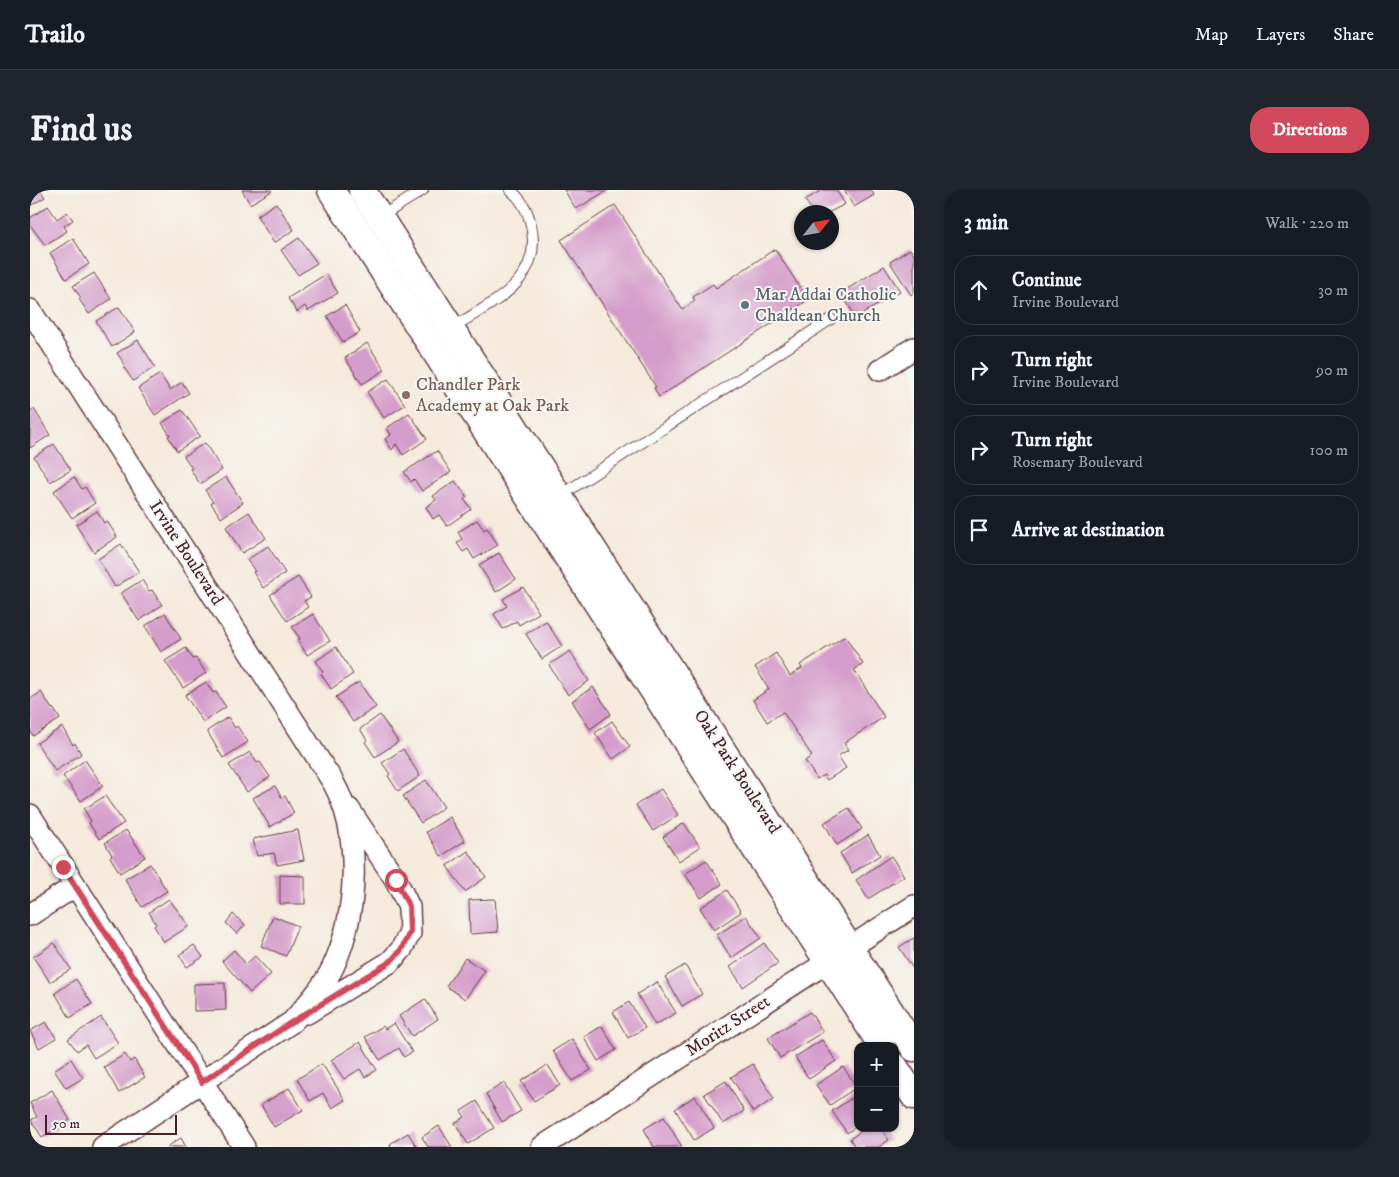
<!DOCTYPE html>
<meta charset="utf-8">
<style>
body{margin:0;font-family:"IM FELL DW Pica",serif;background:#20242c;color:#f1f3f6}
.controls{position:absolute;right:15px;bottom:15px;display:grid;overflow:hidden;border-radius:10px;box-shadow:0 1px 4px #0004}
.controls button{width:45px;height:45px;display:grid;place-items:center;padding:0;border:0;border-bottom:1px solid #363941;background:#171b24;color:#f1f3f6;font:25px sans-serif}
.compass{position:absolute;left:764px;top:15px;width:45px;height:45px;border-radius:50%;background:#171b24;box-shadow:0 1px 4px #0004;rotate:59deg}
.scale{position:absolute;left:15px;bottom:12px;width:132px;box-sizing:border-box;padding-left:5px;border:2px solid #4a1f2b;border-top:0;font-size:14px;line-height:18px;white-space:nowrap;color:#4a1f2b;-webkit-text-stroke:4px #f6f6f2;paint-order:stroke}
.stop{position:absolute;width:15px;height:15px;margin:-11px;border:4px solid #d1495b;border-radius:50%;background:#fff}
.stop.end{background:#d1495b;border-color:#fff;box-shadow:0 1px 5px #0008}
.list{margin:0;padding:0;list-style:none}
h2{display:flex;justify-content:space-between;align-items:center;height:65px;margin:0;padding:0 20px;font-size:21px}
h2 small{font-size:16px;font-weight:400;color:#9ea1a6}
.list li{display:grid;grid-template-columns:32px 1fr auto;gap:15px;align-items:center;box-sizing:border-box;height:70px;margin:0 10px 10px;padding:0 10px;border:1px solid #363941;border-radius:20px}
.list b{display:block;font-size:19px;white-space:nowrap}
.list p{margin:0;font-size:16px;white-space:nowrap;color:#9ea1a6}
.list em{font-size:16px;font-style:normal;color:#9ea1a6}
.icon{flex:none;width:28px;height:28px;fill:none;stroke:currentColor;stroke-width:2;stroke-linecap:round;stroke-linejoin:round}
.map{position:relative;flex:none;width:884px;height:957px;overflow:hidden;border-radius:20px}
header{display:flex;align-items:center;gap:30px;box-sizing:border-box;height:70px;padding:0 25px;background:#171b24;border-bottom:1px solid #363941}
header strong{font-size:24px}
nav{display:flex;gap:28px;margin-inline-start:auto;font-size:18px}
.intro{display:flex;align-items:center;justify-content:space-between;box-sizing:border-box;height:120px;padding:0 30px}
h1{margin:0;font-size:35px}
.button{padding:12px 22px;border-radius:20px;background:#d1495b;color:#fff;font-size:18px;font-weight:700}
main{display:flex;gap:30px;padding:0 30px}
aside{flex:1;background:#171b24;border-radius:20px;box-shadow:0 1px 4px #0004}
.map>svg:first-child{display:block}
</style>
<header>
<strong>Trailo</strong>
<nav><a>Map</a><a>Layers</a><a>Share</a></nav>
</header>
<div class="intro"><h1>Find us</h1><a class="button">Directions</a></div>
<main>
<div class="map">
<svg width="884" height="957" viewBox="0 0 884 957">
<rect width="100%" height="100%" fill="#f6f6f2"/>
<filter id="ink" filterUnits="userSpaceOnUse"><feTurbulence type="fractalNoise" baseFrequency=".02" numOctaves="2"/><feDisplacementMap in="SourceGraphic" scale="10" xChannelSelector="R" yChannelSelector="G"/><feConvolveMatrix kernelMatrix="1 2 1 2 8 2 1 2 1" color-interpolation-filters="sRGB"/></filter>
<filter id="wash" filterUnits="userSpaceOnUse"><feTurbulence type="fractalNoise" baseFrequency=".0096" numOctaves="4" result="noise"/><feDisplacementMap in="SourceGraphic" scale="20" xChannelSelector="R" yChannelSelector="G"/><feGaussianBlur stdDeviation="1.12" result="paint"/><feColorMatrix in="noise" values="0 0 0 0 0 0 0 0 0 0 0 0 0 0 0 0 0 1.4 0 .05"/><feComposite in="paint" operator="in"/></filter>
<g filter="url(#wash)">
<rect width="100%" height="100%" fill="#f5eadb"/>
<g id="blocks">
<path fill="#d49cca" d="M0,0h10l5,7 -15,9z
M212,0h29l1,1 -22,13z
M534,0h44l-32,19z
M792,0h14l9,14 -15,8h-17l-8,-12z
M814,0h27l3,5 -20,12z
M246,13l18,27 -20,13 -17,-27z
M585,15l67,104 13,-8 -2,-4 20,-13 3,4 59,-39 33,51 -149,97 -5,-9 2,-1 -95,-147z
M18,16l9,13 10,-7 6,8 -9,6 3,5 -22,14 -15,-20v-7z
M43,48l16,26 -23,15 -16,-26z
M269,48l18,25 -19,12 -17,-25z
M880,59l4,6v37l-3,3 -21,-33z
M854,76l16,25 -44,27 -15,-25z
M64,83l17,26 -22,15 -10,-15 2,-1 -8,-12z
M296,84l12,19 -30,18 -3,-5 -8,6 -9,-14z
M315,115l15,27 -17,10 -16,-26z
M89,117l16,25 -23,15 -16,-26z
M108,150l17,27 -22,14 -10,-15 2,-1 -8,-12z
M337,153l18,27 -23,14 -17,-26z
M130,184l10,16 12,-8 7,11 -34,22 -17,-27z
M358,189l17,26 -21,13 -17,-26z
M4,219l16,26 -20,13v-37z
M152,220l18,26 -23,15 -9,-15 2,-1 -8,-12z
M379,223l18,26 -24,16 -7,-11 -4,6 -7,-11 6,-4 -4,-7z
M175,253l17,27 -22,14 -10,-15 2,-1 -8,-12z
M24,254l17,26 -21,12 -16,-25z
M407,261l14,21 -29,19 -8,-12 -3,3 -7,-10z
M44,287l8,12 3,-2 10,16 -23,15 -18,-27z
M196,287l17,26 -22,15 -10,-15 2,-1 -8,-12z
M425,291l12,16 -3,2 7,10 -24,17 -8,-11 -6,4 -7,-12 10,-7 -3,-4z
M67,321l7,12 3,-2 10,16 -23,15 -18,-27z
M219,322l17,26 -24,15 -16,-26z
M447,330l7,10 3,-2 11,17 -24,14 -6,-10 -5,3 -6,-9 5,-4 -4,-7z
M91,354l18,28 -24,15 -17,-28z
M238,356l17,27 -22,15 -10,-16 2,-1 -8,-11z
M469,363l17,26 -20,13 -17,-27z
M268,387l13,20 -7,4 4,6 -21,14 -17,-26z
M112,390l7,11 3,-1 10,15 -23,16 -18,-28z
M493,397l16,26 -20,12 -2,-4 -14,8 -9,-15 13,-8 -4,-7z
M135,423l16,26 -20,13 -16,-26z
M283,424l17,27 -23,14 -9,-15 2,-1 -8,-12z
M516,431l16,25 -20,13 -16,-25z
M815,446l18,28 -9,6 30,47 -40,26 4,7 -10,6 8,12 -19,12 -3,-5 -7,4 -12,-18 7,-5 -29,-44 -16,10 -14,-22 16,-11 -14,-22 21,-14 14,23 12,-8 -2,-3z
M306,457l17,27 -22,15 -10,-15 2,-2 -7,-11z
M156,458l7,11 3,-1 10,15 -23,15 -18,-27z
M540,461l19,30 -21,14 -19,-30z
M176,492l7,11 3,-1 10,15 -23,15 -18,-27z
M329,492l17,25 -23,15 -17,-25z
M563,497l18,27 -21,15 -18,-28z
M11,502l11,17 1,-1 7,11 -27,17 -3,-6v-31z
M350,525l18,27 -23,15 -10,-15 2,-2 -7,-11z
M198,527l7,11 2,-2 11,16 -25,16 -16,-27z
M582,531l18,26 -17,12 -18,-26z
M32,537l11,18 2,-2 6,11 -26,17 -18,-28z
M373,559l17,27 -22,15 -10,-15 2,-2 -8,-11z
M220,562l7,11 3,-1 10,15 -23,15 -18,-27z
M55,570l18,26 -22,15 -18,-25z
M396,590l18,27 -23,16 -18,-27z
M245,596l7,12 3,-2 9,17 -24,14 -17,-29z
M631,599l17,26 -25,16 -17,-26z
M75,606l19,27 -25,16 -10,-16 2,-2 -7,-12z
M819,618l13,21 -25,16 -13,-22z
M420,627l15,24 -24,15 -15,-24z
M654,633l16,24 -21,14 -16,-24z
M96,640l19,27 -25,16 -10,-16 2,-2 -7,-12z
M268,640l6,30 -27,5 -3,-12 -17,3 -4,-17z
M838,645l12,20 -28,18 -12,-20z
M438,661l18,26 -21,15 -18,-26z
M861,666l13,20 -36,23 -12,-19z
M676,670l16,24 -21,14 -16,-24z
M120,674l17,27 -25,16 -17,-28z
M250,685l25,1v28h-25z
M697,700l14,22 -27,18 -14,-22z
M139,709l20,27 -25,16 -10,-16 2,-2 -7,-12z
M465,709l3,33 -28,2 -1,-34z
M203,724l12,11 -8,9 -11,-11z
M243,726l25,10 -12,30 -25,-10z
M716,726l15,22 -30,20 -14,-23z
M884,748v32l-15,-23z
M24,753l17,26 -21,13 -17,-25z
M734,753l14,20 -35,24 -13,-20z
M164,755l9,12 -16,10 -8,-12z
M204,760l12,14 9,-8 16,18 -21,19 -28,-32z
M435,768l20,13 -20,28 -19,-13z
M655,775l17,29 -20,12 -17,-29z
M46,789l16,25 -22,14 -15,-25z
M627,792l19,31 -21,12 -18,-31z
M195,793l1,27 -32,1v-27z
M395,809l13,20 -26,17 -13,-20z
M599,812l16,26 -17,10 -15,-26z
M780,822l13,20 -43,26 -12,-20z
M71,827l17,26 -24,15 -8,-13 -9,6 -9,-12z
M16,832l10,16 -17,10 -9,-17z
M364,833l18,29 -8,5 -5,-9 -19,12 -15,-23 18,-11 2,3z
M572,836l14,24 -18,11 -14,-24z
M542,849l19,31 -19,11 -19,-30z
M792,850l14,21 -27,18 -14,-22z
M330,852l17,28 -12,7 -5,-8 -16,10 -13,-19z
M95,864l5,8 4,-3 11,18 -26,16 -15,-26z
M41,869l12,19 -17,10 -12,-18z
M292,874l23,36 -13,8 -9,-15 -13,8 -13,-22z
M723,874l21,35 -21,13 -22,-35z
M518,875l12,20 -26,16 -13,-20z
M813,877l14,20 -27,18 -14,-20z
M696,891l18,30 -21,13 -19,-30z
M474,893l17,28 -19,11 -16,-28z
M259,898l14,22 -29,17 -13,-22z
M22,900l18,30 -28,17 -11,-17 6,-3 -7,-14z
M828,904v31l-11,8 -15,-22z
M665,906l19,32 -20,12 -19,-31z
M447,911l17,27 -26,16 -13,-21 10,-6 -4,-6z
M634,927l18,30h-28l-10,-18z
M409,936l13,21h-24l-6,-10z
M835,938h16l8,12 -10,7h-24l-5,-8z
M378,943l9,14h-26l-1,-3z
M151,948l5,9h-19z"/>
</g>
</g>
<g filter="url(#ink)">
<use href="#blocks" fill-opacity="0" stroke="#643d45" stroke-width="1"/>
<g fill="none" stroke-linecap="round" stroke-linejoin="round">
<g stroke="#643d45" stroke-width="12">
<path id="service" d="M350,27l43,-27
M422,138c40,-26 92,-46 79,-103 -3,-14 -9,-26 -21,-35
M530,306l271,-177"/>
</g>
<g stroke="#643d45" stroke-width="24">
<path id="minor" d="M0,120l303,472c29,52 25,131 0,185 -10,21 -26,38 -41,55l-189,125
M850,180l34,-22
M0,625l214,332
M0,725l45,-29
M277,823l83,-51 11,-12 9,-17 -1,-26 -13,-27 -47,-71
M512,957l372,-241"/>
</g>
<g stroke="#643d45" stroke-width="29">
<path id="tertiary" d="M301,0l551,856
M332,0l552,858
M865,877l19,29"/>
</g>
<use href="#service" stroke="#fff" stroke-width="10"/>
<use href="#minor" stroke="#fff" stroke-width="21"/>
<use href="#tertiary" stroke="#fff" stroke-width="26"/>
</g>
</g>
<g fill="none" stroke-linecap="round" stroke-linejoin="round" filter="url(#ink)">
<path stroke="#d1495b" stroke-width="6" d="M33,677l139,215 90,-60 98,-60 11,-12 9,-18 -1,-26 -13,-26"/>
</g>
<circle fill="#6b7280" stroke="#f6f6f2" stroke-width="2" cx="715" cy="115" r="5"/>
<circle fill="#8d6e63" stroke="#f6f6f2" stroke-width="2" cx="376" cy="205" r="5"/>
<g text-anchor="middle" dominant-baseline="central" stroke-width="4" stroke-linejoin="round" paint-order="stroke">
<g font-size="18" fill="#5b616d" stroke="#f6f6f2" text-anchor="start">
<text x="725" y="105">Mar Addai Catholic<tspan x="725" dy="21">Chaldean Church</tspan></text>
</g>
<g font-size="18" fill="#785e54" stroke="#f6f6f2" text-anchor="start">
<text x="386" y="195">Chandler Park<tspan x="386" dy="21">Academy at Oak Park</tspan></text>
</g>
<g font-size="18" fill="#4a1f2b" stroke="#f6f6f2">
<text transform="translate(156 363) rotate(57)">Irvine Boulevard</text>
<text transform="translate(707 582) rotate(57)">Oak Park Boulevard</text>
<text transform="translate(698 836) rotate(-33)">Moritz Street</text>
</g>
</g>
</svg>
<div class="controls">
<button>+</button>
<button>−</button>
</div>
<svg class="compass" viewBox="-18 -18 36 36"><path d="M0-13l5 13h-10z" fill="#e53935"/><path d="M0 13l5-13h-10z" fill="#9ea1a6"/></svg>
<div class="scale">50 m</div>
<div class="stop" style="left:366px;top:690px"></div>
<div class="stop end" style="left:33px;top:677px"></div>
</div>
<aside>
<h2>3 min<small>Walk · 220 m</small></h2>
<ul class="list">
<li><svg class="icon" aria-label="ahead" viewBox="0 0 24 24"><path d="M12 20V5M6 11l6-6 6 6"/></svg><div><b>Continue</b><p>Irvine Boulevard</p></div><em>30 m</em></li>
<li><svg class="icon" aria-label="right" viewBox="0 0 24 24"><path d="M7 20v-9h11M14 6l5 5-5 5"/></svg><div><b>Turn right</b><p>Irvine Boulevard</p></div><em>90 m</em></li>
<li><svg class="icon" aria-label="right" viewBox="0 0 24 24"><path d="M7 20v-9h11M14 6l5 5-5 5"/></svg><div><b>Turn right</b><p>Rosemary Boulevard</p></div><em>100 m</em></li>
<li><svg class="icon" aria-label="arrive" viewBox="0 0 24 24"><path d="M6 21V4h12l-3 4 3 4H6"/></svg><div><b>Arrive at destination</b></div></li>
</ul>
</aside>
</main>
